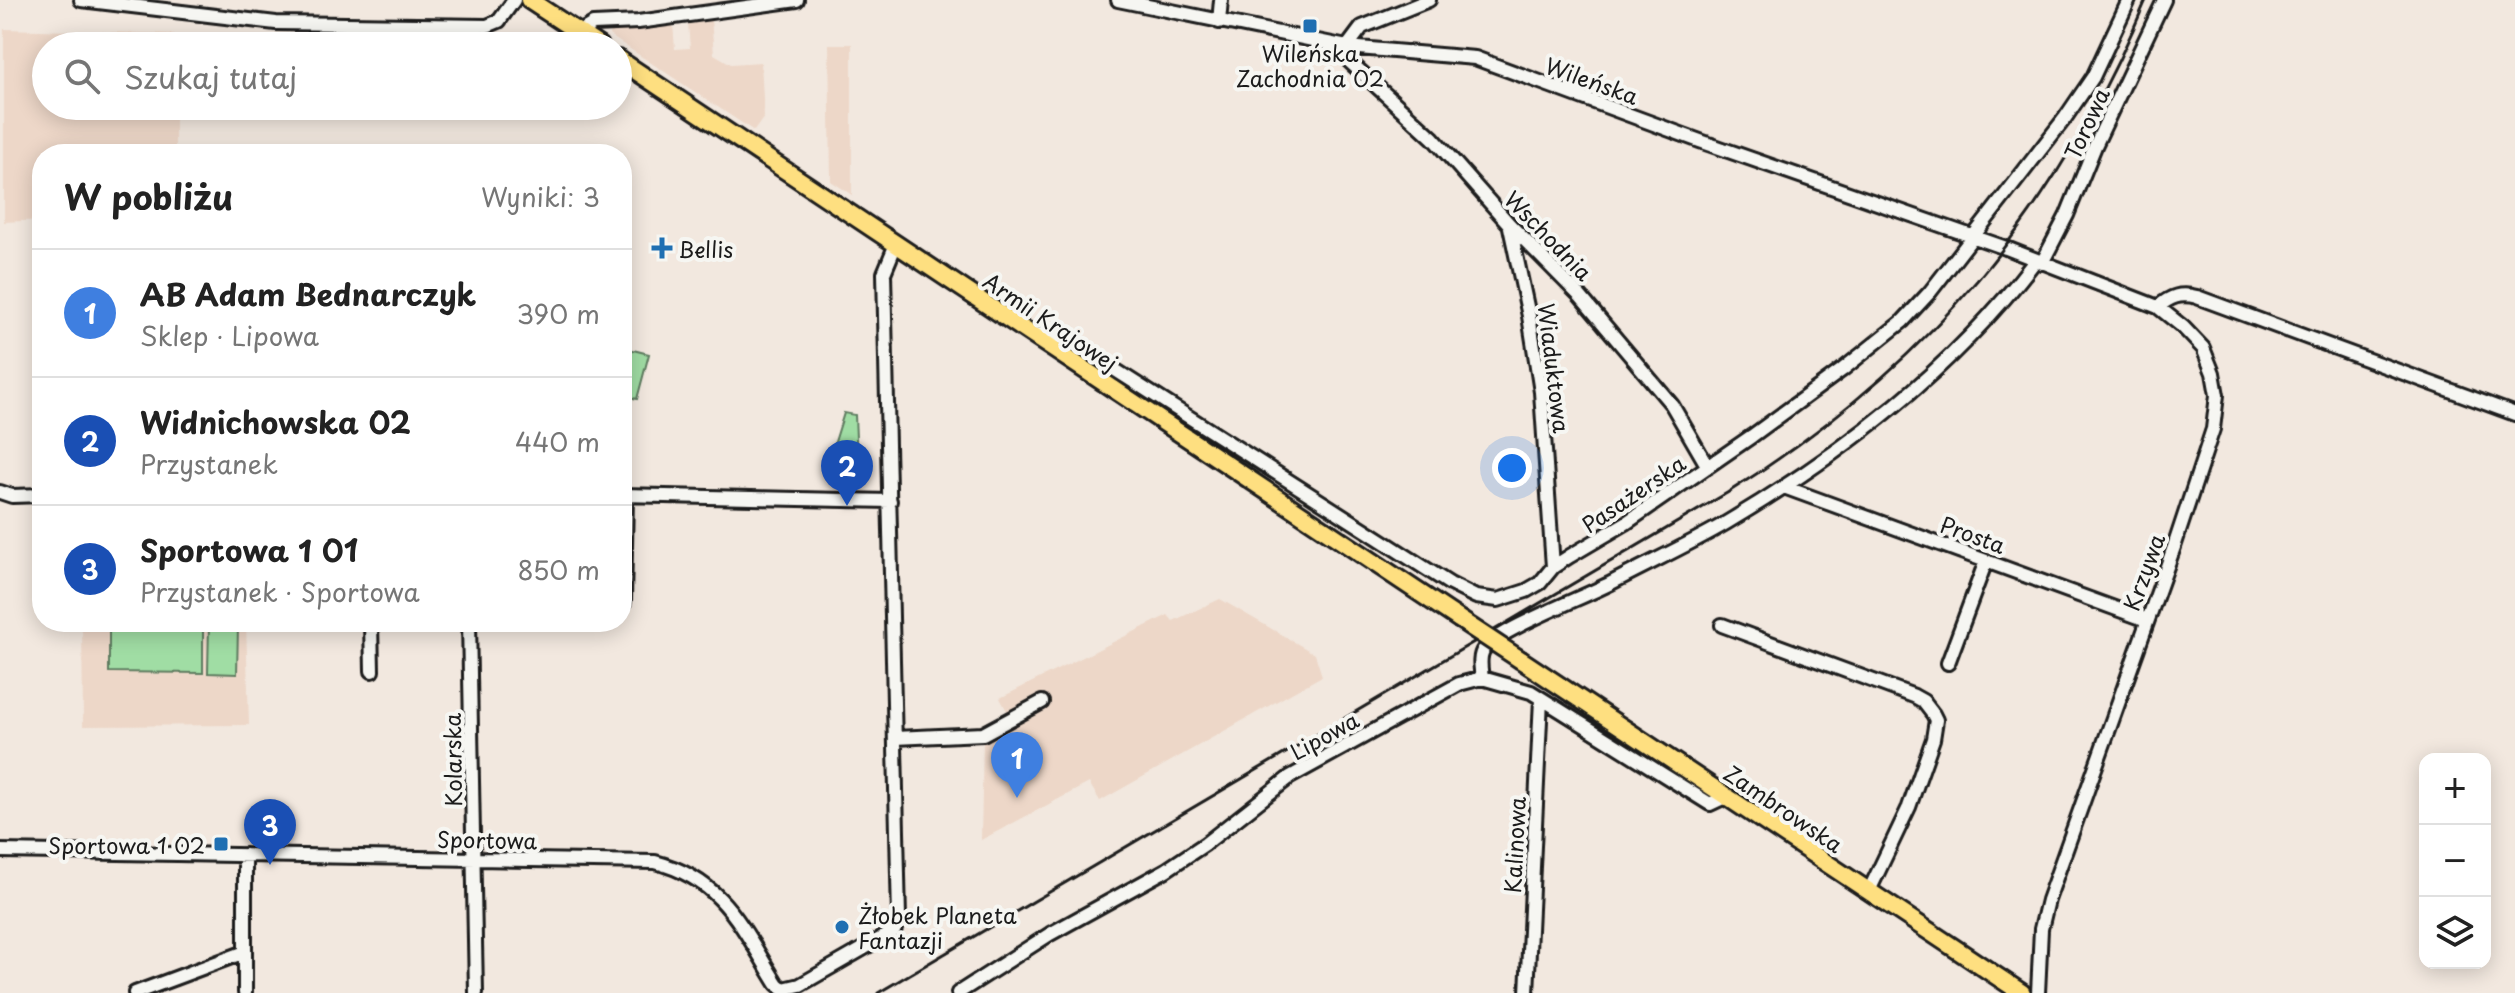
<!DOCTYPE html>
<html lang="pl">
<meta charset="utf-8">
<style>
body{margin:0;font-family:"Playpen Sans",sans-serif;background:#f6f6f6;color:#222}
.controls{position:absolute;right:24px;bottom:24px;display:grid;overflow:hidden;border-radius:16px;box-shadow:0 4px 20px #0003}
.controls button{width:72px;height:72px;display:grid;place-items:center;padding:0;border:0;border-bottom:2px solid #e0e0e0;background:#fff;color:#222;font:40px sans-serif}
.you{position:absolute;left:1512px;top:468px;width:28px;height:28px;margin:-20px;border:6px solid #fff;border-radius:50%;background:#1a73e8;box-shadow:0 0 0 12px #1a73e833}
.badge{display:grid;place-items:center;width:52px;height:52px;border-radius:50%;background:#0b8043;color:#fff;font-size:26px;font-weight:700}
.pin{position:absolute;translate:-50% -66px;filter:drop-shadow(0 2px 4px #0008)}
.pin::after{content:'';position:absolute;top:42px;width:28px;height:24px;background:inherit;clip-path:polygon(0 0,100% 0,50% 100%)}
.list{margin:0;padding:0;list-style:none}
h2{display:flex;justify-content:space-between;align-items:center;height:104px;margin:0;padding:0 32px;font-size:34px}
h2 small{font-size:26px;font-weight:400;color:#767676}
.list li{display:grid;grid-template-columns:52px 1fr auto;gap:24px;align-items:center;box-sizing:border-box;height:128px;padding:0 32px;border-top:2px solid #e0e0e0}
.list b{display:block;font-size:30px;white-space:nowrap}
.list p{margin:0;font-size:26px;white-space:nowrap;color:#767676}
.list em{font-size:26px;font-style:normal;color:#767676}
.icon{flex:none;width:44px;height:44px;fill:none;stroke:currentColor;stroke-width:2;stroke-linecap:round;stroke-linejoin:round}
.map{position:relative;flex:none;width:2515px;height:993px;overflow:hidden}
.search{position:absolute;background:#fff;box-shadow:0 4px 20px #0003;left:32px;top:32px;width:600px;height:88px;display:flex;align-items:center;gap:20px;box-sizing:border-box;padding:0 28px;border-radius:44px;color:#767676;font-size:30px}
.panel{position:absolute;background:#fff;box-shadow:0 4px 20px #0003;left:32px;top:144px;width:600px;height:488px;border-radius:32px}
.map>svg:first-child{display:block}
</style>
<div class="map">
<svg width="2515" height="993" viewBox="0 0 2515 993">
<rect width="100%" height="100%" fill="#f2e8df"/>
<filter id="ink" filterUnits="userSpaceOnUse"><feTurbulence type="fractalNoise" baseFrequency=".0125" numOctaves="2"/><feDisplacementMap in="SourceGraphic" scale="16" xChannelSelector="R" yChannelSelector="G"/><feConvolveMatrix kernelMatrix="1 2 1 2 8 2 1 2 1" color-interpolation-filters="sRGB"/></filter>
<g filter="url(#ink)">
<path fill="#edd7c8" d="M711,19l3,35 17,10 30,-2 3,55 -10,14 -145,-96 1,-7 63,-4 2,25 15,-1 -2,-25z
M4,29l170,5v12h-128v60h129v48h-133v66l-38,2z
M829,44h23v151l-21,-14z
M1220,599l95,55 7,22 -222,125 -11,-18 -108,57 2,-100 13,-3 11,-26 -7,-13 168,-83 5,6z
M82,622h164l3,103 -166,1z"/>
<path fill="#a0dda4" stroke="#5e7c60" stroke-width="2" d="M629,349l20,5 -12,45 -15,-4v-19z
M844,413l11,2 2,48 -28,-2z
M209,624l29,1 -1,49 -29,-1z
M109,627h94v46l-94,-1z"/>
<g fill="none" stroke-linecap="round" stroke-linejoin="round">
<g stroke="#1c1c1c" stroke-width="18">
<path id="minor" d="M81,0l195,23 211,3 12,-5 15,-21
M1118,0l229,47 128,11 225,83 306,107 152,59 25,20 20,21 10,25 4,22 -4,34 -39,118 -126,353 -7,29 -3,64
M1219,22l2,-22
M578,33l15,-9 45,-2 159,-22
M1347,47l2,14 84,77 76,86 71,72 92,109 36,62
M1347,47l15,-20 67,-27
M1510,227l19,89 12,76 12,175
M2042,263l25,-48 28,-69 69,-146
M2158,307c13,-11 22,-14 39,-10l318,117
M1034,335l16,-3 34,18 366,234 26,13 22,3 28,-9 14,-8 13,-16 17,-11 56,-33 126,-87 90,-66 61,-49 27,-29 135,-174 28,-41 36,-77
M1784,487l363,133
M0,492l12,4 30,-1
M622,495l268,6
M624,602l2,-107
M371,622l1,49
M469,622l7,371
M1722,625l192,71 9,5 10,13 3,6 -3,19 -24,68 -40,84
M1948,663l38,-102
M1482,678c-1,-9 -4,-21 2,-29 14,-19 103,-53 129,-67 38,-20 77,-38 113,-59 119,-71 225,-152 309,-262
M895,738l88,-4 59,-32
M0,851l655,11c69,18 87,66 122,122l6,5 17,-4 94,-54 5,-13 -15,-645 12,-29
M245,855v138
M135,993l110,-41
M958,993l92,-59 116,-64 39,-26 85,-67 169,-93 23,-6 49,14 179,112 17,-8
M1527,993l14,-294"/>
</g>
<g stroke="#1c1c1c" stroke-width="22">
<path id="major" d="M529,0l70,46
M618,59l841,560
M1521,660l501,333"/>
</g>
<use href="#minor" stroke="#f6f6f2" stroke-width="12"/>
<use href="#major" stroke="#fedf80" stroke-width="16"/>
<path stroke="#1c1c1c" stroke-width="3" d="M878,993l849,-500c199,-125 328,-277 419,-493"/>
<g stroke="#1c1c1c" stroke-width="22" stroke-linecap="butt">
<path id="major-bridge" d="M1459,619l62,41"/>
</g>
<use href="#major-bridge" stroke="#fedf80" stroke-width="16"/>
</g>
</g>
<g fill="#1f6fb2" stroke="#f6f6f2" stroke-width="3">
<rect x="1302" y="18" width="16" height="16" rx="4"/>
<path d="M658 236h8v8h8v8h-8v8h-8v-8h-8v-8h8z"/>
<rect x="213" y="836" width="16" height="16" rx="4"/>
<circle cx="842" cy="927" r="8"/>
</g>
<g text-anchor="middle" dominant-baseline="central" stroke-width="8" stroke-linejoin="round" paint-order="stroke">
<g font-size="22" fill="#1c1c1c" stroke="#f6f6f2" text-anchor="start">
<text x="1310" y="52" text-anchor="middle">Wileńska<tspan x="1310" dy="25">Zachodnia 02</tspan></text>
<text x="678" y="248">Bellis</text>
<text x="205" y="844" text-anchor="end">Sportowa 1 02</text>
<text x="858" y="914">Żłobek Planeta<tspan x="858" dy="25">Fantazji</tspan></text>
</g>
<g font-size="22" fill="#1c1c1c" stroke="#f6f6f2">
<text transform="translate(1592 80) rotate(20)">Wileńska</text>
<text transform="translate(2086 123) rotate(-65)">Torowa</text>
<text transform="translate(1549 235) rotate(46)">Wschodnia</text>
<text transform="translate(1051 321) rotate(34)">Armii Krajowej</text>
<text transform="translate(1555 368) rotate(83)">Wiaduktowa</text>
<text transform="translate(1633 493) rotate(-34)">Pasażerska</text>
<text transform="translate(1973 534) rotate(20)">Prosta</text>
<text transform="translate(2143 572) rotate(-70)">Krzywa</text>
<text transform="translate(1324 735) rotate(-29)">Lipowa</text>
<text transform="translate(452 760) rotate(-91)">Kolarska</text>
<text transform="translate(1784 808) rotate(34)">Zambrowska</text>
<text transform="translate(487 839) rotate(1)">Sportowa</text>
<text transform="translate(1514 845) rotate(-87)">Kalinowa</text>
</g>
</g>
</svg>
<div class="controls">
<button>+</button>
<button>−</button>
<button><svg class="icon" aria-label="layers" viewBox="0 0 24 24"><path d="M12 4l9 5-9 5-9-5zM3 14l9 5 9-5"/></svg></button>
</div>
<div class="you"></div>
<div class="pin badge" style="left:1017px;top:798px;background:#3f7fe0">1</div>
<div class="pin badge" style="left:847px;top:506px;background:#1a4fb4">2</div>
<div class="pin badge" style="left:270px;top:865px;background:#1a4fb4">3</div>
<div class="search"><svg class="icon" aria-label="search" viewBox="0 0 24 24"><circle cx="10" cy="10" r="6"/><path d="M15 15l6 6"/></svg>Szukaj tutaj</div>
<section class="panel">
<h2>W pobliżu<small>Wyniki: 3</small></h2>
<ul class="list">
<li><span class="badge" style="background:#3f7fe0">1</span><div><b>AB Adam Bednarczyk</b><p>Sklep · Lipowa</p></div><em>390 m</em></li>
<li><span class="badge" style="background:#1a4fb4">2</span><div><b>Widnichowska 02</b><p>Przystanek</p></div><em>440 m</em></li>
<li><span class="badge" style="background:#1a4fb4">3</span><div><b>Sportowa 1 01</b><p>Przystanek · Sportowa</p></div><em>850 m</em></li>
</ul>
</section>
</div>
